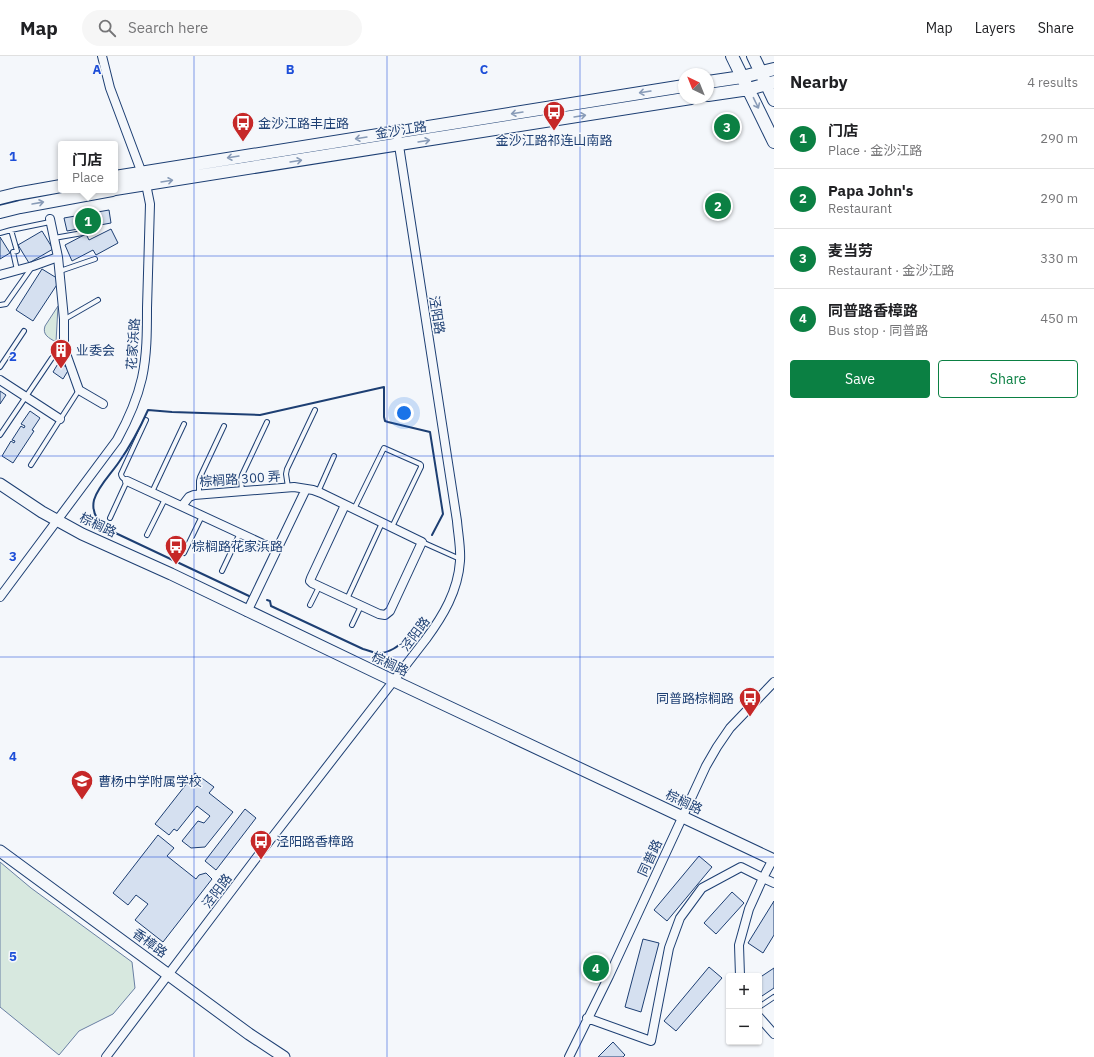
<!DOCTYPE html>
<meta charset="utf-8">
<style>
body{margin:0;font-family:"IBM Plex Sans","Noto Sans SC",sans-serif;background:#f6f6f6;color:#202124}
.controls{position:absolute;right:12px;bottom:12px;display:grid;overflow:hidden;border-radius:4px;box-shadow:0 1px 3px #0004}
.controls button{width:36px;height:36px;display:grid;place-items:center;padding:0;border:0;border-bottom:1px solid #e0e0e0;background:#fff;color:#202124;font:20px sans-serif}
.compass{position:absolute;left:678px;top:12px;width:36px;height:36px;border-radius:50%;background:#fff;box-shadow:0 1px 3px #0004;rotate:317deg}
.you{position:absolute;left:404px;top:357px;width:14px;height:14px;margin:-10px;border:3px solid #fff;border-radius:50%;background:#1a73e8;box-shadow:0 0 0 6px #1a73e833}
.badge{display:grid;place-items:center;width:26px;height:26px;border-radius:50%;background:#0b8043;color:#fff;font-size:13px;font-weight:700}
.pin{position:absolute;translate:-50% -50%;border:2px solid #fff;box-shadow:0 1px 4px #0006}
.popup{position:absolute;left:58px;top:85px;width:60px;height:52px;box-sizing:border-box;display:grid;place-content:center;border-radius:4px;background:#fff;filter:drop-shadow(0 1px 3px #0005);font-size:13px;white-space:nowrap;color:#757577}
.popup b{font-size:15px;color:#202124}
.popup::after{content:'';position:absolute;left:50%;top:100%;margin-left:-8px;border:8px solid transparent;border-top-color:#fff}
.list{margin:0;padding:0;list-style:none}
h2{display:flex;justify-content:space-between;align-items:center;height:52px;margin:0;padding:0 16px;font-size:17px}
h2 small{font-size:13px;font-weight:400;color:#757577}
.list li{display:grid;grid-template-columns:26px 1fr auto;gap:12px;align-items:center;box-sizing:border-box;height:60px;padding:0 16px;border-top:1px solid #e0e0e0}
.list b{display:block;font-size:15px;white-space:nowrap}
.list p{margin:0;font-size:13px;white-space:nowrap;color:#757577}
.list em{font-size:13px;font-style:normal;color:#757577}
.actions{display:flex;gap:8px;padding:12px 16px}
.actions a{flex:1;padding:9px 0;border:1px solid #0b8043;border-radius:4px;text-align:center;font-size:14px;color:#0b8043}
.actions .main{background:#0b8043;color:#fff}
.icon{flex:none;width:22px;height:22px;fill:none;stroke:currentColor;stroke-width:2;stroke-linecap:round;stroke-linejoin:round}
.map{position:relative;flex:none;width:774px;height:1001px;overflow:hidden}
header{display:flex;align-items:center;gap:24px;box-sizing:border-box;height:56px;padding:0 20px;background:#fff;border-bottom:1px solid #e0e0e0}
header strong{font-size:19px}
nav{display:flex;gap:22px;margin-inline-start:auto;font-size:14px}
.search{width:280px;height:36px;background:#f6f6f6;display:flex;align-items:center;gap:10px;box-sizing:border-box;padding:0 14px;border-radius:22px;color:#757577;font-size:15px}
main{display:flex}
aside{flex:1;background:#fff}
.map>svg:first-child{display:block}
</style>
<header>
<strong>Map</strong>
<div class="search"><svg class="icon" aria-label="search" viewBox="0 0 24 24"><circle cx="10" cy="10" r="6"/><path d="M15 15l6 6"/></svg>Search here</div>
<nav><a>Map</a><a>Layers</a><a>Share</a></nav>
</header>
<main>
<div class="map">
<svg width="774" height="1001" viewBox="0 0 774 1001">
<rect width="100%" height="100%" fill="#f4f7fb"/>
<path fill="#d7e8df" stroke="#687fa3" d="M58,250l-2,36c-7,-4 -14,-7 -11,-16z
M0,806l31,26 101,74 3,26 -22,26 -34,17 -20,24 -59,-48z"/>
<path fill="#d5e0f0" stroke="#1d3f73" d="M109,154l2,13 -44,8 -3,-13z
M111,173l7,14 -22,12 -3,-5 -21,11 -7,-16 21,-11 3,6z
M42,175l11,18 -24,14 -11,-18z
M0,181l10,16 -10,6z
M42,213l18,11 -27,41 -17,-11z
M59,306l10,7 -6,10 -10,-7z
M0,335l6,4 -6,9z
M30,355l10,7 -8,12 2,1 -21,32 -11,-7 9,-15 3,2 1,-2 -3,-1 9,-14 3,2 1,-2 -4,-2z
M195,717l19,14 -5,6 24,19 -28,35 -14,1 -9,-7 16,-20 6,2 6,-7 -13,-10 -20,25 -3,-2 -5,6 -14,-11z
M245,753l11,9 -40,52 -11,-9z
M158,779l16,13 -7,8 29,23 3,-4 7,-2 6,6 -49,63 -28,-22 13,-16 -12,-9 -8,10 -15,-12z
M699,800l13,11 -45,54 -13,-11z
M732,836l12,11 -28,31 -12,-11z
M774,845v34l-11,18 -15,-10z
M643,883l16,4 -18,69 -16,-5z
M709,911l13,11 -46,53 -12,-10z
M774,912v20l-12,8 -3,-4v-14z
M613,986l12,13 -2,2h-25z"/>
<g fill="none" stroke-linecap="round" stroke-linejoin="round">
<g stroke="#1d3f73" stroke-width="6">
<path id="lane" d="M11,174l6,21 -4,1 4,18
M0,177l11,-3 39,-8
M54,182l40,-7
M60,215l35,-12
M0,249l6,-1 26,-37
M65,263l33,-19
M0,311l24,-36
M0,379l52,-77 12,-10
M31,409l48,-75
M288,431l-2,-13 1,-5 28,-59
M242,435l-1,-11 1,-5 25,-53
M152,436l32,-68
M318,436l16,-36
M199,438v-13l1,-4 24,-51
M354,453l30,-61 36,16 1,1v2l-29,60
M110,462l17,-37c-3,-2 -6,-3 -6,-7l25,-54
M147,479l18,-36
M422,486l38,17
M184,497l18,-37
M222,515l18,-38
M347,543l35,-76
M310,549l9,-18
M352,569l9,-19
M759,951l15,-10"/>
</g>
<g stroke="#1d3f73" stroke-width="10">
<path id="street" d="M58,201l6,62v29l15,42 24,14
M0,219l33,-9 25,-9 -8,-38
M0,324l60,39
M127,425l149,69
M182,450l7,-9 5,-2 100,-8 19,3 8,3 101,49 -32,69 -5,4 -6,-1 -67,-31 -2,-2 1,-3 34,-73
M0,541l117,-157c11,-20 20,-40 25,-62 5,-23 5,-47 5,-70 1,-35 2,-70 3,-104l-4,-20 -36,-96 -8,-32
M247,556l59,-123
M740,920l-1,-31 10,-36 14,-31 11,5
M759,961l15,17
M587,962l64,23 18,-93 11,-30 22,-30 39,-21 22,11 10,-19
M106,1001l151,-200 169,-218c17,-23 32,-48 34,-78 1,-13 -2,-27 -3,-40l-59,-382
M569,1001l40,-81 97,-210 11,-19 13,-19 44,-46"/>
</g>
<g stroke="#1d3f73" stroke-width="13">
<path id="secondary" d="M0,428l42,28 40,22 89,40 223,107 380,179
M0,795l249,183 35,23"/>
</g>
<g stroke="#1d3f73" stroke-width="14">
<path id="primary" d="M732,0l42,86
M753,0l21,44
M708,26l34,-5 32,-8
M708,39l41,-6 25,-7
M115,121l569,-91
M115,133l576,-91
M0,142l16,-4 45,-8
M0,156l20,-5 92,-17"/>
</g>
<use href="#lane" stroke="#f4f7fb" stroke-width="4"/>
<use href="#street" stroke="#f4f7fb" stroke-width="8"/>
<use href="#secondary" stroke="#f4f7fb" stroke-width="11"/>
<use href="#primary" stroke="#f4f7fb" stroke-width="12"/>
<path stroke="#1d3f73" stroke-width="2" d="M249,540l-142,-67c-9,-7 -16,-16 -13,-29 4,-14 17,-26 25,-38 12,-17 21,-34 29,-52l24,2 88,3 124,-28v30l1,4 3,1 42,10 13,82 -11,21
M267,544l3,1 1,5 92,43c4,1 9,3 13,4 13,1 23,-7 32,-16"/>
</g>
<defs><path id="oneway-shaft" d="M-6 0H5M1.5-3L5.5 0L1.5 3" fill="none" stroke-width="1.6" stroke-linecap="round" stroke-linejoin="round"/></defs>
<g stroke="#889bb7">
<use href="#oneway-shaft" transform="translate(645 36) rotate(171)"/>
<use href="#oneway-shaft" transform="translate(756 47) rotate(64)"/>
<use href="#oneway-shaft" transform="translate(517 57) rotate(171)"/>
<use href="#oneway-shaft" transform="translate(580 60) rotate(-9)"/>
<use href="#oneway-shaft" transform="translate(361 82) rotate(171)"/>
<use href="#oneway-shaft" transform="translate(424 85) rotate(-9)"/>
<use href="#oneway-shaft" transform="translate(233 101) rotate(171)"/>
<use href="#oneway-shaft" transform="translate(296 105) rotate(-9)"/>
<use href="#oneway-shaft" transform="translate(167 125) rotate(-9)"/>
<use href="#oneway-shaft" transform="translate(38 147) rotate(-10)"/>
</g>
<path fill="none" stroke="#1d4ed8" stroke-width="1" stroke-opacity="0.55" d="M194,0v1001M387,0v1001M580,0v1001M0,200h774M0,400h774M0,601h774M0,801h774"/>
<defs>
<g id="bus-pin" transform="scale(1.15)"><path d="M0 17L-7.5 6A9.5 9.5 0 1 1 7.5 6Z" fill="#c62828" stroke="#f4f7fb"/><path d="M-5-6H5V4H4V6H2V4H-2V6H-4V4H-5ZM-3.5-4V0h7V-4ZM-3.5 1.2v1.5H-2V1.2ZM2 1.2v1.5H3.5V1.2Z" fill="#fff"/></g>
<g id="building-pin" transform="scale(1.15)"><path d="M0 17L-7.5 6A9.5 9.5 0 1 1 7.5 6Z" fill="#c62828" stroke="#f4f7fb"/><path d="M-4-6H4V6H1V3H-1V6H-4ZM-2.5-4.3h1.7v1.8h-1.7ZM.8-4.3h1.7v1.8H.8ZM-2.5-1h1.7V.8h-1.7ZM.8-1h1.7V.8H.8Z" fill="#fff"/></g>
<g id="school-pin" transform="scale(1.15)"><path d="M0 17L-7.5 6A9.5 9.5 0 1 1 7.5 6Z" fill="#c62828" stroke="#f4f7fb"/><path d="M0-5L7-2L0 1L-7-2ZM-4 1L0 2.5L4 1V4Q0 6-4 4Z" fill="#fff"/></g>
</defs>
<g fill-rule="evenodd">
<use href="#bus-pin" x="554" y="56"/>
<use href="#bus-pin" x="243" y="67"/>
<use href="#building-pin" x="61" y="294"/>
<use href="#bus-pin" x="176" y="490"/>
<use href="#bus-pin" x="750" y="642"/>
<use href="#school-pin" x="82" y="725"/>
<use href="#bus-pin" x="261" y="785"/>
</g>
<g text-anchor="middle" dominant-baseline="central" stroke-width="3" stroke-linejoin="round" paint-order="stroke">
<g font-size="13" fill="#1d3f73" stroke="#f4f7fb" text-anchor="start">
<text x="258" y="67">金沙江路丰庄路</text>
<text x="554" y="84" text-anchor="middle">金沙江路祁连山南路</text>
<text x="76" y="294">业委会</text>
<text x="192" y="490">棕榈路花家浜路</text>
<text x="734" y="642" text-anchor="end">同普路棕榈路</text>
<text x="98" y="725">曹杨中学附属学校</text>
<text x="276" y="785">泾阳路香樟路</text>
</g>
<g font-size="13" fill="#1d3f73" stroke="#f4f7fb">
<text transform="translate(401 74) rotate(-9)">金沙江路</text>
<text transform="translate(437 259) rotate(81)">泾阳路</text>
<text transform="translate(133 288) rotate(-86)">花家浜路</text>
<text transform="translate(240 423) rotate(-4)">棕榈路 300 弄</text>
<text transform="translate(98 469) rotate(25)">棕榈路</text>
<text transform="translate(415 578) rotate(-53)">泾阳路</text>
<text transform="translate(390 608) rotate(25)">棕榈路</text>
<text transform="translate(684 746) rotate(25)">棕榈路</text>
<text transform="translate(650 802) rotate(-65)">同普路</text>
<text transform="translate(217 835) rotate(-53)">泾阳路</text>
<text transform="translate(150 887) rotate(36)">香樟路</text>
</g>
</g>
<g font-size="13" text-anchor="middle" font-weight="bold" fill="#1d4ed8" stroke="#f4f7fb" stroke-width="3" stroke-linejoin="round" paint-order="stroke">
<text x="97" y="18">A</text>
<text x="290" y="18">B</text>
<text x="484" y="18">C</text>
<text x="13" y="105">1</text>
<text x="13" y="305">2</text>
<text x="13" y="505">3</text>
<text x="13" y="705">4</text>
<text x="13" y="905">5</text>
</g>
</svg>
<div class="controls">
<button>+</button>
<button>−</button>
</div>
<svg class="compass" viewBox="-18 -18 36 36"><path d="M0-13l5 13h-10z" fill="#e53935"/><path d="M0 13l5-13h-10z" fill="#757577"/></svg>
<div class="you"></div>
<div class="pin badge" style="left:88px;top:165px">1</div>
<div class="popup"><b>门店</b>Place</div>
<div class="pin badge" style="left:718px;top:150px">2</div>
<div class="pin badge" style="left:727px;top:71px">3</div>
<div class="pin badge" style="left:596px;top:912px">4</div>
</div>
<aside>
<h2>Nearby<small>4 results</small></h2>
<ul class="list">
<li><span class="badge">1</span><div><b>门店</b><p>Place · 金沙江路</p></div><em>290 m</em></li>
<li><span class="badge">2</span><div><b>Papa John's</b><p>Restaurant</p></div><em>290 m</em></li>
<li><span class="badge">3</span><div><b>麦当劳</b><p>Restaurant · 金沙江路</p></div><em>330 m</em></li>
<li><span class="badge">4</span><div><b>同普路香樟路</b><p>Bus stop · 同普路</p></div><em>450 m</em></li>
</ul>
<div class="actions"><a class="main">Save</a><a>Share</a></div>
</aside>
</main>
